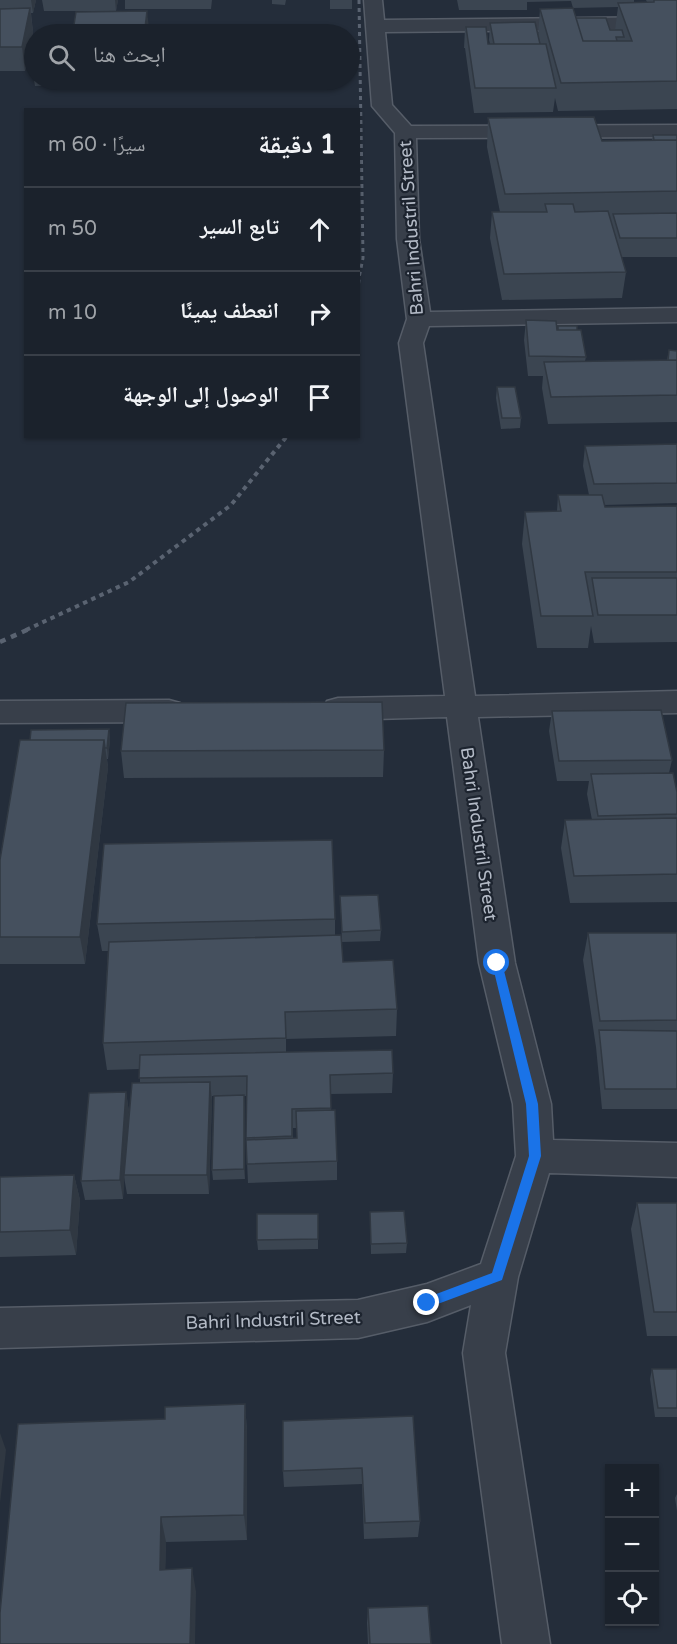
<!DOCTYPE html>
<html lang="ar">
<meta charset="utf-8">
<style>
body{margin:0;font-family:"Varela Round","Noto Naskh Arabic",sans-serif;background:#282f38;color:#f1f3f6;direction:rtl}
.controls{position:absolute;right:18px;bottom:18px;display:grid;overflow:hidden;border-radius:0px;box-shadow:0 2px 4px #0004}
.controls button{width:54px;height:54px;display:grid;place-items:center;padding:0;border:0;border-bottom:2px solid #393f48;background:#1b222c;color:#f1f3f6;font:30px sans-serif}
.stop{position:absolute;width:18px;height:18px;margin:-14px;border:4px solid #1a73e8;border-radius:50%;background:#fff}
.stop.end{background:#1a73e8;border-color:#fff;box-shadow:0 2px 6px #0008}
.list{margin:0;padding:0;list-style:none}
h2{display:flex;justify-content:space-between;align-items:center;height:78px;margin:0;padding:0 24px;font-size:26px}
h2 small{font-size:20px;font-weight:400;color:#a0a4a9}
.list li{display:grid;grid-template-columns:39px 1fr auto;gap:18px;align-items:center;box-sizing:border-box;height:84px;padding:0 24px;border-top:2px solid #393f48}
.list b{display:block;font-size:22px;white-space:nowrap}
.list em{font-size:20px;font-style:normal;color:#a0a4a9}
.icon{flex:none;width:33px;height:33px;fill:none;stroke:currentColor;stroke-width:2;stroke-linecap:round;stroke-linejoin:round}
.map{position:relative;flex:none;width:677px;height:1644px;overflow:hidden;direction:ltr}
.search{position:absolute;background:#1b222c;box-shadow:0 2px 4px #0004;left:24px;top:24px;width:336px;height:66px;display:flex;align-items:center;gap:15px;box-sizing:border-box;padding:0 21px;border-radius:33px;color:#a0a4a9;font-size:22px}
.panel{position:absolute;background:#1b222c;box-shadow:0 2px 4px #0004;left:24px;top:108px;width:336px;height:330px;border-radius:0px;direction:rtl}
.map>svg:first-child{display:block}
</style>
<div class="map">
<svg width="677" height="1644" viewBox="0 0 677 1644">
<rect width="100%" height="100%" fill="#242d3a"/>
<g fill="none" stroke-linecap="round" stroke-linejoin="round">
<g stroke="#565d68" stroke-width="3">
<path id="minor" d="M364,0h18l2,20 293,-3v12l-292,3 7,73 19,21 266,-1v12l-261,1 3,101 11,73 247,-4v14l-248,4 -6,17 52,353 202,-5v22l-199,4 37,246 36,141 2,36 124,3v34l-128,-4 -31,104 -13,76 45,291h-48l-39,-291 8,-48 -44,17 -69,16 -358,10v-40l358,-8 69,-16 54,-20 35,-108 -3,-52 -34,-141 -32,-246 -109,3 -11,-3 -4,-8 4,-8 11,-3 107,-2 -46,-353 8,-24 -10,-80 -2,-106 -23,-27z
M169,700l11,3 5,8 -5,8 -11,3 -169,1v-22z"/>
</g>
<use href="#minor" fill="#383f4a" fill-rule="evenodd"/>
<path stroke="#5a6371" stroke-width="3" stroke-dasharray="4 4" stroke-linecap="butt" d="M359,0l4,258 -4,20"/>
<path stroke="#5a6371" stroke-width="4" stroke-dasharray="4.5 4.5" stroke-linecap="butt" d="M358,284l1,-8
M26,630l103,-48 102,-77 56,-69"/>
<path stroke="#5a6371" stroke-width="4.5" stroke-dasharray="6 6" stroke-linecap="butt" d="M0,642l29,-13"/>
</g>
<path fill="#3b4551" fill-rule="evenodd" d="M0,0h36l-3,13h-2l2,19 -8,39h-25z
M42,0h76l-2,11h-72z
M125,0h87l-1,9h-86z
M272,0h14l-1,5 -13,-1z
M330,0h22v9h-22z
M457,0h177v3l13,-1 -1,-2h31v109l-119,2 -3,-13 -2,14 -79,1 -9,-65h-1l1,-20 23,16h2l-1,-4 1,-17 48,12 2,-26 36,9 34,12h5l3,-23 -45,1 -2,-7 -44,1v8h-68z
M149,28l-1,6h-75v-3z
M34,59v21h40l-2,5 -37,1 -3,-18z
M74,80h34v4l-33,1z
M488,118l114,23 50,-1 1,-5h24v122h-56l5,15 -4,26 -120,2 -12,-62 2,-26h8l-13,-65z
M526,320l31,10 1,-4 19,4 9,27 -1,4 82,-1 2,-10 8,1v71l-129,2 -6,-36 1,-12h-15l-4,-36z
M497,387l24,31 -1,10 -19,1 -5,-31z
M677,444v59l-73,2 1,2 72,-1v136l-83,1 -3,-17 -3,22h-51l-15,-104 3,-32 32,-1 1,-16h31l-6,-29 2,-20z
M552,711l120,49 -3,13 8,19v110l-107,1 -9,-55 4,-28h27l-5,-26 2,-13h-32l-8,-50z
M109,729l1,11 -2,19h-1l1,8 -23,197h-85v-104l30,-120z
M384,750l-1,27 -259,1 -3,-27z
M340,896l41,34 -1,11 -38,1z
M335,919v16l8,27 54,47 -1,27 -110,3v13l107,21 -1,20 -61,1v16l6,51v19l-89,3 -2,-43 1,-44h-3l1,83 -32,1 -1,-10 2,-74h-2l-3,98h-82l-3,-17 -1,22 -38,1 -4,-19 45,-89 3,20 11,-29v-14l-33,1 -4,-27 5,-92h-6l-5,-27zM293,1128h4v10l-4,1z
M588,933h89v176h-75l-6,-62 -13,-87z
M74,1175l6,25 -4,55 -76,2v-80z
M637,1203h40v133h-30l-16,-107z
M370,1212l37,31 -1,10 -35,1z
M318,1214v35l-60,1 -1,-10z
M652,1369h25v48h-22l-5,-38z
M245,1404l2,27v109l-81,2 -1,27 31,23 -196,52 165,-225z
M413,1416l7,105 -2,16 -54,2 -2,-55 -78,3 -1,-16z
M677,1494v17l-2,-13z
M368,1608l63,36h-63l-1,-21z"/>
<path fill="#303842" d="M31,0h5l-3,13z
M115,0h3l-2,11z
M30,8l3,24 -8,39 -3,-24z
M147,11l2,17 -1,6h-2l-1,-6z
M109,729l1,11 -2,19 -1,-11z
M104,740l4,27 -23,197 -5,-27z
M210,1082l2,19 -3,93 -2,-19z
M126,1092l3,20 -6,87 -3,-19z
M244,1095l1,11v73l-1,-10z
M74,1175l6,25 -4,55 -6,-25z
M245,1404l2,27v109l-3,-25z
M0,1433l6,17 -6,53z
M161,1517l5,25 -1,52 -5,-24z
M192,1568l4,24 -1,52h-5z"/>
<path fill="#45505e" stroke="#303842" stroke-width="1.5" d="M654,0h23v81l-116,2 -21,-74 33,-1 10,33h49l-14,-38 36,-1z
M30,8l-8,39h-22v-38z
M147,11l-2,17 -8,1 -2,5h-46v-3h-16l3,-19z
M576,18h30l4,12h12l2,7h-8l1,4h-34z
M535,22l5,22h-46l-4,-21z
M466,27h20l2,17h58l10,44h-81z
M594,117l8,24 75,-1v51l-172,3 -17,-76z
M653,135h24v5h-23z
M545,204h28l2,8 33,-1 18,61 -122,2 -12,-62h55z
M677,213v25h-57l-7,-24z
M526,320l30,1 1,9h24l5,27 -57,-1z
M558,326h19v4h-19z
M669,350l8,1v9h-9z
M677,360v35l-126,2 -7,-35z
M497,387h18l6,31h-19z
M677,444v39l-83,1 -9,-38z
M558,495h44l3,12 72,-1v66h-92l8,44h-52l-16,-104 36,-1z
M592,578h85v37h-79z
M382,702l2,48 -263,1 5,-48z
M661,710l11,50 -113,1 -7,-50z
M109,729l-2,19h-2l-1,-8h-74l1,-10z
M20,740h84l-24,197h-80v-77z
M673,773l4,19v22l-79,2 -7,-42z
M677,818v56l-103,2 -9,-56z
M332,840l3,79 -238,5 7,-80z
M378,895l3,35 -39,2 -2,-36z
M588,933h89v87l-77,1z
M341,935l2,27 50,-2 4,49 -112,3 1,26 -183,5 6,-101z
M599,1030l78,1v58h-72z
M392,1050l1,23 -63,2 1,33 -39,1v27l-46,2 1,-62 -108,2 1,-23z
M210,1082l-3,93h-83l8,-92z
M126,1092l-6,88 -39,1 8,-88z
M244,1095v74l-32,1 2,-74z
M335,1110l2,51 -90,3 -1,-24 51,-2 -1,-27z
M74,1175l-4,55 -70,2v-55z
M637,1203h40v109h-23z
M404,1211l3,32 -36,1 -1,-32z
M257,1214h61v25l-61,1z
M652,1369h25v39h-19z
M245,1404l-1,111 -83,2 -1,53 32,-2 -2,76h-190v-31l18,-189 147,-5v-12z
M413,1416l7,105 -55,2 -3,-55 -79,3v-50z
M428,1606l3,38h-61l-2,-36z"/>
<path fill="#1a73e8" d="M497,959l5,4 36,141 3,52 -39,124 -75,28 -4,-1v-8l69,-26 37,-117 -3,-52 -34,-141z"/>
<g text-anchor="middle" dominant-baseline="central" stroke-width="4.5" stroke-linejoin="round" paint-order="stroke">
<g font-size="18" fill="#b3bac6" stroke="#1d242f">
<text transform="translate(411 228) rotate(-94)">Bahri Industril Street</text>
<text transform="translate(479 834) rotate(82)">Bahri Industril Street</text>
<text transform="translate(273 1320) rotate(-2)">Bahri Industril Street</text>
</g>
</g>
</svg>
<div class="controls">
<button>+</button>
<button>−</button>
<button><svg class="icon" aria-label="locate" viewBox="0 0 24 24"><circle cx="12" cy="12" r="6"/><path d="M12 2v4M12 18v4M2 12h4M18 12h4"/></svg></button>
</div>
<div class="stop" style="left:497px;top:963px"></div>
<div class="stop end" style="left:427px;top:1303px"></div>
<div class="search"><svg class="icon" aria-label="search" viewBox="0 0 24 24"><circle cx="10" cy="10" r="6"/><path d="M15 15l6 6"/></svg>ابحث هنا</div>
<section class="panel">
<h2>1 دقيقة<small>سيرًا · 60 m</small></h2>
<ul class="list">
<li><svg class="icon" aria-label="ahead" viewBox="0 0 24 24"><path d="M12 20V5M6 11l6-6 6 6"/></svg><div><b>تابع السير</b></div><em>50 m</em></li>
<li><svg class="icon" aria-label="right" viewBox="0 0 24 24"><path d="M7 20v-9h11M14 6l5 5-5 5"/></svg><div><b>انعطف يمينًا</b></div><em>10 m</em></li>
<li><svg class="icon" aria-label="arrive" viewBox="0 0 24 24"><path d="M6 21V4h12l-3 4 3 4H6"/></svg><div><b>الوصول إلى الوجهة</b></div></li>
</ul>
</section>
</div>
